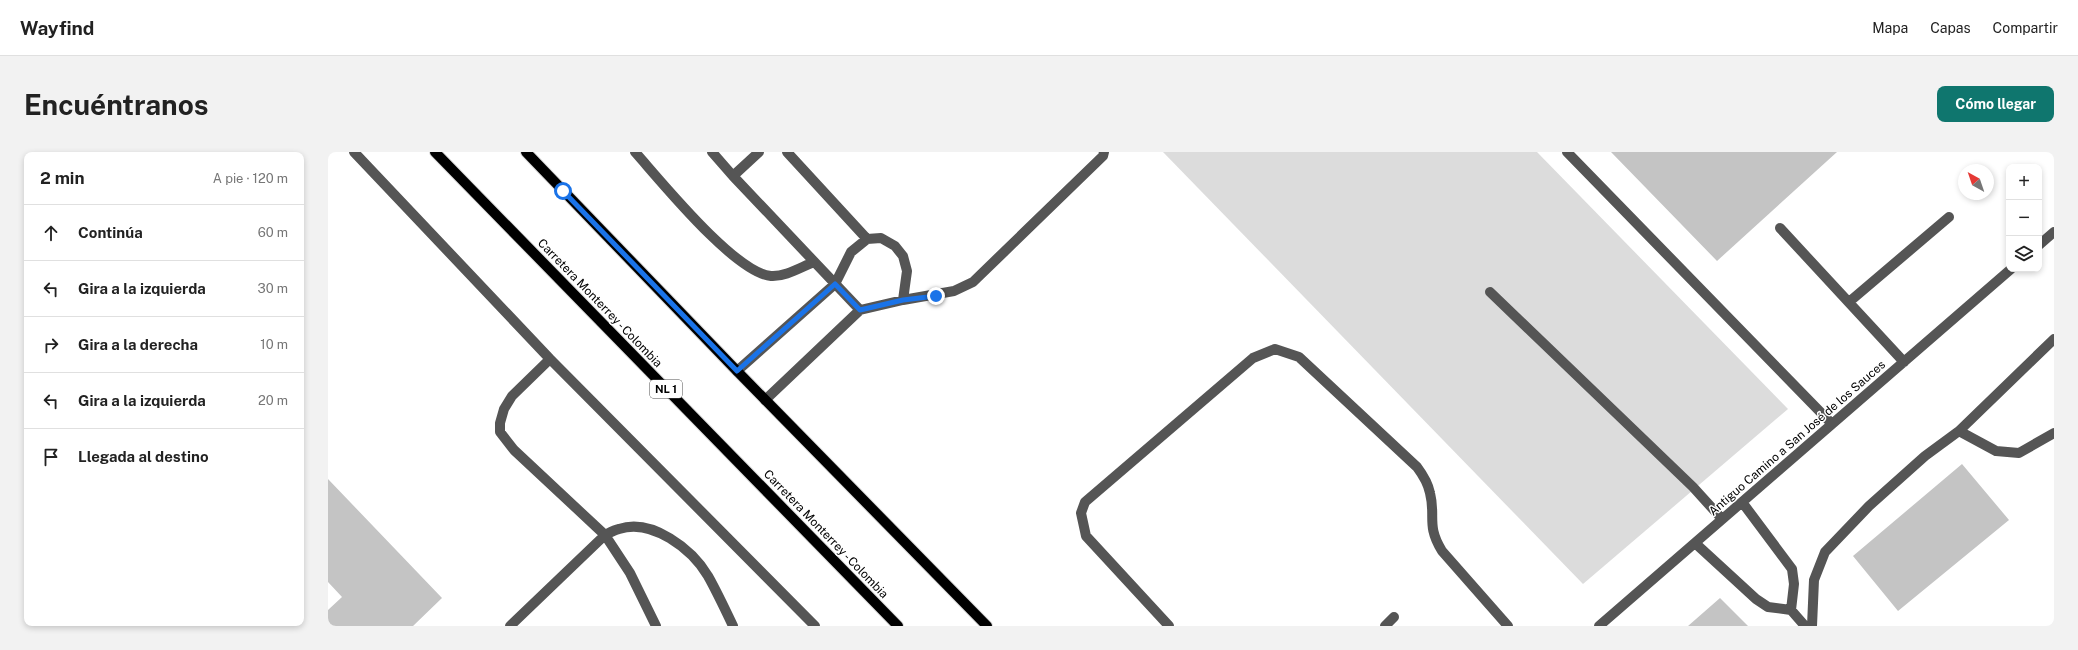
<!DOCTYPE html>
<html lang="es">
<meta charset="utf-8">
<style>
body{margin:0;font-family:"Public Sans",sans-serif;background:#f2f2f2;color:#222}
.controls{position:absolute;right:12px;top:12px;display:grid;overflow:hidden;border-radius:8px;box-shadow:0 2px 6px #0003}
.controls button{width:36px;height:36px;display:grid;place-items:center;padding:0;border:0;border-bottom:1px solid #e0e0e0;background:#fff;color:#222;font:20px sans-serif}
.compass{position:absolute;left:1630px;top:12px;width:36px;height:36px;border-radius:50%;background:#fff;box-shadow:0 2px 6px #0003;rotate:320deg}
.stop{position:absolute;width:12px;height:12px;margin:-9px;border:3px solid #1a73e8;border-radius:50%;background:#fff}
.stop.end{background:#1a73e8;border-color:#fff;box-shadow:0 1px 4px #0008}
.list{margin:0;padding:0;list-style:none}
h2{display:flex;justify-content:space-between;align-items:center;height:52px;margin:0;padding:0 16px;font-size:17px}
h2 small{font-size:13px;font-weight:400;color:#767676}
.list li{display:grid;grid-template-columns:26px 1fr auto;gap:12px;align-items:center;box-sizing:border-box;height:56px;padding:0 16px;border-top:1px solid #e0e0e0}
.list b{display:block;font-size:15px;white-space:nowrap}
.list em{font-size:13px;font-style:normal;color:#767676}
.icon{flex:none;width:22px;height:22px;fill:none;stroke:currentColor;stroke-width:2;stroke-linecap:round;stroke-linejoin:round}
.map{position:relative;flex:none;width:1726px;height:474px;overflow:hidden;border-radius:8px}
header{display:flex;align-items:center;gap:24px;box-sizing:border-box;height:56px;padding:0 20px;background:#fff;border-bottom:1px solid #e0e0e0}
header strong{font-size:19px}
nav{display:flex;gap:22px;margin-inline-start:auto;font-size:14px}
.intro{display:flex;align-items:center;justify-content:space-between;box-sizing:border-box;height:96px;padding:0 24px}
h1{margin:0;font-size:28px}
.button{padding:10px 18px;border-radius:8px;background:#0f766e;color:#fff;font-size:14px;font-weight:700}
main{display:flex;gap:24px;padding:0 24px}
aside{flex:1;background:#fff;border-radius:8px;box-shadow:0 2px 6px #0003}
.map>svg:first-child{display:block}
</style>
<header>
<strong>Wayfind</strong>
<nav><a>Mapa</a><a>Capas</a><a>Compartir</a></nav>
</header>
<div class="intro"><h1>Encuéntranos</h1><a class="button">Cómo llegar</a></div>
<main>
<aside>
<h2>2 min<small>A pie · 120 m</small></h2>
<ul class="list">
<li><svg class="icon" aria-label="ahead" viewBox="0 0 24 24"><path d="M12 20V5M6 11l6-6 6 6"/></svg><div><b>Continúa</b></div><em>60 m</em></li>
<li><svg class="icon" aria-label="left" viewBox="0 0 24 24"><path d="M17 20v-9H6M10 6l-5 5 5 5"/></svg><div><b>Gira a la izquierda</b></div><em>30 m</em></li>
<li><svg class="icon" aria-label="right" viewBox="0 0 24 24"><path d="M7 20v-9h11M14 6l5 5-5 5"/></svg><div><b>Gira a la derecha</b></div><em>10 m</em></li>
<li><svg class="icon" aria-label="left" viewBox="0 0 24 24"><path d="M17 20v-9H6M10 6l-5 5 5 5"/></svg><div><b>Gira a la izquierda</b></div><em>20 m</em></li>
<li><svg class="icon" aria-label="arrive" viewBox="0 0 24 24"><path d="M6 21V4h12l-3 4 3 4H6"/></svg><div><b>Llegada al destino</b></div></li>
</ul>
</aside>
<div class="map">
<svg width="1726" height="474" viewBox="0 0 1726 474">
<rect width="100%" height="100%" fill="#fff"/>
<path fill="#dcdcdc" d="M835,0h374l251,257 -205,175z"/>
<path fill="#c4c4c4" d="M1283,0h226l-120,109z
M1634,312l47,56 -111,91 -45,-55z
M0,327l114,119 -29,28h-85v-16l14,-13 -14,-15z
M1392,446l28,28h-60z"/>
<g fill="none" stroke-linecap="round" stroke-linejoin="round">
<g stroke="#dbdbdb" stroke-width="12">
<path id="major" d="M107,0l463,474
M198,0l211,219 250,255"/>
</g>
<path stroke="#555" stroke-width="10" d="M26,0l196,207 265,267
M307,0c25,28 100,121 136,124 14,1 30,-9 43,-14
M384,0l21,24
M431,0l-26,24 127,134
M459,0l80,87
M1239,0l265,272
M1452,76l124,134
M1711,93l15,-13
M1162,140l203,195 29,32
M1521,150l100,-85
M222,207l-38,37 -8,13 -4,14v9l14,18 91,85 25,38 26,53
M409,219l98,-87 16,-32 16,-13 14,-1 14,8 8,10 4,15 -4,29
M437,248l95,-90 43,-10 51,-9 19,-9 130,-126 1,-4
M1631,279l37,20 23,2 35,-20
M1414,350l50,67 2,15 -3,26
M1367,391l61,56 12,8 23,3 14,16
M182,474l95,-91c4,-2 9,-5 14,-6 33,-11 73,20 89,47 9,16 17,33 25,50
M841,474l-83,-90 -5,-23 4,-11 168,-144 22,-9 24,8 118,110c6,8 11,16 13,26 6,24 -4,32 12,58l66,75
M1057,474l9,-9
M1271,474l412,-357
M1484,474l2,-46 11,-28 44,-46 56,-50 34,-25 95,-92"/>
<use href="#major" stroke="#000" stroke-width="10"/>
</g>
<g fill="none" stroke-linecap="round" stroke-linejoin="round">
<path stroke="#1a73e8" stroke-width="5" d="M235,39l174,180 98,-87 25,26 43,-10 33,-4"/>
</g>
<g text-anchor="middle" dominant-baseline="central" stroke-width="3" stroke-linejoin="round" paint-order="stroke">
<rect fill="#fff" stroke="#4c4c4c" stroke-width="1" x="322" y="228" width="32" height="18" rx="3"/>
<g font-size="11" font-weight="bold" fill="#000">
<text x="338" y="237">NL 1</text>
</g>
<g font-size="12" fill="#000" stroke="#fff">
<text transform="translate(272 151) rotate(46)">Carretera Monterrey - Colombia</text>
<text transform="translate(1469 286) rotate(-41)">Antiguo Camino a San José de los Sauces</text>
<text transform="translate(498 382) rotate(46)">Carretera Monterrey - Colombia</text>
</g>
</g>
</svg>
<div class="controls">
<button>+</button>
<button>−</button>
<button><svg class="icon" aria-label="layers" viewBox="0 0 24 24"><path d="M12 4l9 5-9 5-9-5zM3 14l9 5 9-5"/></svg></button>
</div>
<svg class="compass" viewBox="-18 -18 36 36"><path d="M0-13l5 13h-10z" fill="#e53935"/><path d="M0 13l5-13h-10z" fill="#767676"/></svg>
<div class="stop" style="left:235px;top:39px"></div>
<div class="stop end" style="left:608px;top:144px"></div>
</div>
</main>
